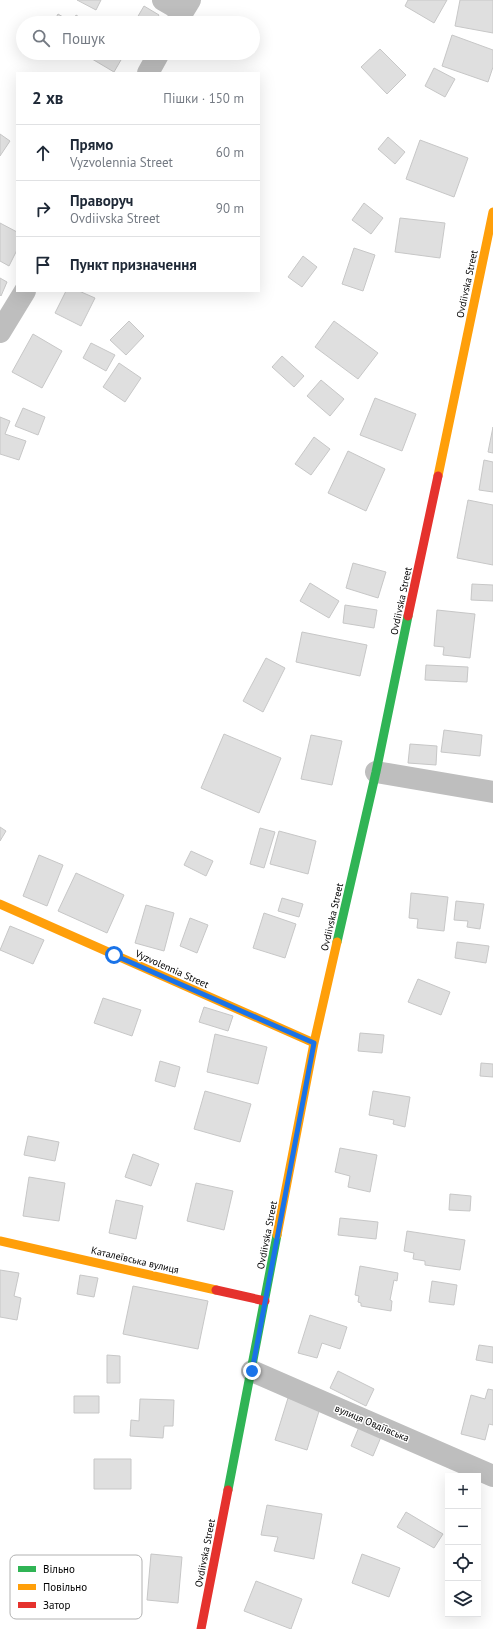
<!DOCTYPE html>
<html lang="uk">
<meta charset="utf-8">
<style>
body{margin:0;font-family:"PT Sans",sans-serif;background:#f2f2f3;color:#1f2937}
.controls{position:absolute;right:12px;bottom:12px;display:grid;overflow:hidden;border-radius:0px;box-shadow:0 4px 16px #0002}
.controls button{width:36px;height:36px;display:grid;place-items:center;padding:0;border:0;border-bottom:1px solid #e0e1e3;background:#fff;color:#1f2937;font:20px sans-serif}
.stop{position:absolute;width:12px;height:12px;margin:-9px;border:3px solid #1a73e8;border-radius:50%;background:#fff}
.stop.end{background:#1a73e8;border-color:#fff;box-shadow:0 1px 4px #0008}
.list{margin:0;padding:0;list-style:none}
h2{display:flex;justify-content:space-between;align-items:center;height:52px;margin:0;padding:0 16px;font-size:17px}
h2 small{font-size:13px;font-weight:400;color:#747a83}
.list li{display:grid;grid-template-columns:26px 1fr auto;gap:12px;align-items:center;box-sizing:border-box;height:56px;padding:0 16px;border-top:1px solid #e0e1e3}
.list b{display:block;font-size:15px;white-space:nowrap}
.list p{margin:0;font-size:13px;white-space:nowrap;color:#747a83}
.list em{font-size:13px;font-style:normal;color:#747a83}
.icon{flex:none;width:22px;height:22px;fill:none;stroke:currentColor;stroke-width:2;stroke-linecap:round;stroke-linejoin:round}
.map{position:relative;flex:none;width:493px;height:1629px;overflow:hidden}
.search{position:absolute;background:#fff;box-shadow:0 4px 16px #0002;left:16px;top:16px;width:244px;height:44px;display:flex;align-items:center;gap:10px;box-sizing:border-box;padding:0 14px;border-radius:22px;color:#747a83;font-size:15px}
.panel{position:absolute;background:#fff;box-shadow:0 4px 16px #0002;left:16px;top:72px;width:244px;height:220px;border-radius:0px}
.map>svg:first-child{display:block}
</style>
<div class="map">
<svg width="493" height="1629" viewBox="0 0 493 1629">
<rect width="100%" height="100%" fill="#fff"/>
<path fill="#dfdfdf" stroke="#c7c7c7" d="M77,0h24l-5,10z
M408,0h39l-13,23 -29,-17z
M460,0h33v33l-38,-7z
M144,6l15,9 -5,8h-20z
M58,14l10,6 -2,3h-13z
M76,15l13,8h-17z
M452,35l41,15v17l-5,15 -46,-16z
M380,49l26,26 -19,19 -26,-27z
M82,53h43l-11,19z
M434,68l21,11 -10,18 -20,-11z
M0,134l10,7 -10,15z
M388,137l17,15 -10,12 -17,-15z
M420,140l48,18 -14,39 -48,-18z
M364,203l19,15 -12,16 -19,-14z
M400,218l45,5 -5,35 -45,-6z
M0,223l17,9v18l-8,16 -9,-5z
M354,248l21,7 -12,36 -21,-7z
M303,256l14,11 -15,20 -14,-10z
M0,278l7,4 -6,14 -1,-1z
M66,291h13l16,7 -14,28 -26,-13z
M129,321l15,15 -18,19 -16,-15z
M334,321l44,32 -20,26 -43,-32z
M33,334l29,17 -20,37 -30,-16z
M91,343l24,12 -9,16 -23,-13z
M282,356l22,20 -10,11 -22,-20z
M119,363l22,15 -16,24 -22,-15z
M321,380l23,19 -14,17 -23,-20z
M375,398l41,16 -14,37 -42,-16z
M23,408l22,9 -7,18 -23,-9z
M0,417l10,4 -5,13 21,7 -7,19 -19,-6z
M493,427v26l-5,-1z
M314,437l16,12 -19,26 -16,-11z
M348,451l37,18 -19,42 -38,-18z
M484,460l9,2v30l-14,-2z
M468,500l25,5v60l-36,-7z
M353,563l33,9 -8,26 -32,-10z
M310,583l29,18 -10,17 -29,-17z
M472,584l21,1v16l-22,-1z
M345,605l32,5 -3,18 -31,-5z
M437,610l38,4 -5,44 -27,-3 1,-8 -10,-1z
M302,632l65,13 -7,31 -64,-14z
M266,658l19,10 -22,44 -20,-11z
M426,665l42,2 -1,15 -42,-2z
M444,730l38,5 -2,21 -39,-4z
M224,734l57,24 -22,55 -58,-25z
M311,735l31,6 -10,44 -31,-6z
M410,744l27,2 -1,19 -28,-2z
M0,827l6,4 -6,10z
M260,828l15,4 -11,36 -14,-4z
M279,831l37,10 -8,33 -38,-10z
M191,851l22,10 -7,15 -22,-11z
M39,855l24,10 -16,41 -24,-10z
M76,873l48,22 -17,38 -49,-22z
M411,893l37,4 -4,34 -27,-3 1,-9 -9,-1z
M282,898l21,6 -4,13 -21,-6z
M456,901l28,3 -4,25 -13,-2 1,-6 -14,-1z
M146,905l28,8 -10,38 -29,-8z
M264,913l32,11 -11,34 -32,-10z
M190,918l18,7 -11,28 -17,-7z
M10,926l34,14 -11,24 -33,-14z
M457,942l32,4 -3,17 -31,-5z
M418,979l32,13 -9,23 -33,-13z
M103,998l38,12 -9,26 -38,-13z
M204,1007l29,9 -5,15 -29,-9z
M360,1033l24,2 -2,18 -24,-2z
M215,1034l52,13 -9,37 -51,-12z
M160,1061l20,6 -5,20 -20,-6z
M481,1063l12,1v13l-13,-1z
M205,1091l46,13 -11,38 -46,-13z
M373,1091l37,6 -5,30 -12,-3 1,-4 -25,-5z
M28,1136l31,6 -4,19 -31,-6z
M340,1148l37,7 -7,37 -22,-5 2,-11 -15,-4z
M133,1154l26,10 -8,22 -26,-9z
M29,1177l36,6 -6,38 -36,-5z
M196,1183l37,8 -9,39 -37,-9z
M450,1194l21,2 -1,15 -21,-1z
M116,1200l27,6 -7,33 -27,-6z
M340,1218l38,4 -2,17 -38,-4z
M407,1231l58,9 -5,30 -35,-5v-4l-12,-2 1,-6 -10,-2z
M360,1266l38,7 -1,8 -3,-1 -4,20 2,1 -1,10 -30,-5v-3l-3,-1 1,-6 -4,-1z
M0,1270l19,3 -5,23 7,2 -4,22 -17,-3z
M80,1275l18,3 -4,19 -17,-3z
M432,1281l25,4 -3,20 -25,-3z
M133,1286l75,15 -10,48 -75,-15z
M310,1315l37,12 -7,22 -18,-6 -5,15 -19,-5z
M479,1345l14,2v16l-17,-3z
M107,1355l13,1v27h-13z
M338,1371l36,18 -8,17 -36,-18z
M488,1389l5,1v35l-4,-1 -4,16 -24,-6 10,-39 14,4z
M74,1396h25v17h-25z
M288,1398l32,10 -13,42 -32,-10z
M140,1399l34,1 -1,26h-9l-1,12 -33,-2 1,-16 8,1z
M359,1427l22,10 -8,19 -22,-10z
M94,1459h37v30h-37z
M267,1505l55,9 -8,45 -40,-8 4,-14 -17,-2z
M406,1512l37,22 -9,14 -37,-21z
M151,1554l31,3 -4,46 -31,-3z
M362,1554l38,14 -11,29 -37,-14z
M256,1581l46,18 -11,30 -47,-18z"/>
<g fill="none" stroke-linecap="round" stroke-linejoin="round">
<path stroke="#bebebe" stroke-width="22" d="M163,0l19,11
M176,23l14,-23
M148,73l11,-20
M0,332l25,-41
M376,772l117,20
M252,1371l241,105"/>
<path stroke="#30b455" stroke-width="9" d="M337,942l39,-170 32,-156
M228,1490l49,-255"/>
<path stroke="#ff9f0a" stroke-width="9" d="M438,476l55,-264
M0,904l314,139
M277,1235l37,-192 23,-101
M0,1241l216,49"/>
<path stroke="#e5322d" stroke-width="9" d="M408,616l30,-140
M216,1290l49,11
M201,1629l27,-139"/>
</g>
<g fill="none" stroke-linecap="round" stroke-linejoin="round">
<path stroke="#1a73e8" stroke-width="5" d="M114,955l200,88 -62,328"/>
</g>
<g text-anchor="middle" dominant-baseline="central" stroke-width="3" stroke-linejoin="round" paint-order="stroke">
<g font-size="10" fill="#000" stroke="#fff">
<text transform="translate(467 284) rotate(-78)">Ovdiivska Street</text>
<text transform="translate(401 601) rotate(-78)">Ovdiivska Street</text>
<text transform="translate(332 917) rotate(-77)">Ovdiivska Street</text>
<text transform="translate(172 969) rotate(24)">Vyzvolennia Street</text>
<text transform="translate(267 1235) rotate(-79)">Ovdiivska Street</text>
<text transform="translate(135 1260) rotate(13)">Каталеївська вулиця</text>
<text transform="translate(372 1423) rotate(23)">вулиця Овдіївська</text>
<text transform="translate(205 1553) rotate(-79)">Ovdiivska Street</text>
</g>
</g>
<rect x="10" y="1555" width="132" height="64" rx="6" fill="#fff" stroke="#b2b2b2" stroke-width="1"/>
<rect x="18" y="1566" width="18" height="6" fill="#30b455"/>
<rect x="18" y="1584" width="18" height="6" fill="#ff9f0a"/>
<rect x="18" y="1602" width="18" height="6" fill="#e5322d"/>
<g font-size="11" fill="#000">
<text x="43" y="1573">Вільно</text>
<text x="43" y="1591">Повільно</text>
<text x="43" y="1609">Затор</text>
</g>
</svg>
<div class="controls">
<button>+</button>
<button>−</button>
<button><svg class="icon" aria-label="locate" viewBox="0 0 24 24"><circle cx="12" cy="12" r="6"/><path d="M12 2v4M12 18v4M2 12h4M18 12h4"/></svg></button>
<button><svg class="icon" aria-label="layers" viewBox="0 0 24 24"><path d="M12 4l9 5-9 5-9-5zM3 14l9 5 9-5"/></svg></button>
</div>
<div class="stop" style="left:114px;top:955px"></div>
<div class="stop end" style="left:252px;top:1371px"></div>
<div class="search"><svg class="icon" aria-label="search" viewBox="0 0 24 24"><circle cx="10" cy="10" r="6"/><path d="M15 15l6 6"/></svg>Пошук</div>
<section class="panel">
<h2>2 хв<small>Пішки · 150 m</small></h2>
<ul class="list">
<li><svg class="icon" aria-label="ahead" viewBox="0 0 24 24"><path d="M12 20V5M6 11l6-6 6 6"/></svg><div><b>Прямо</b><p>Vyzvolennia Street</p></div><em>60 m</em></li>
<li><svg class="icon" aria-label="right" viewBox="0 0 24 24"><path d="M7 20v-9h11M14 6l5 5-5 5"/></svg><div><b>Праворуч</b><p>Ovdiivska Street</p></div><em>90 m</em></li>
<li><svg class="icon" aria-label="arrive" viewBox="0 0 24 24"><path d="M6 21V4h12l-3 4 3 4H6"/></svg><div><b>Пункт призначення</b></div></li>
</ul>
</section>
</div>
